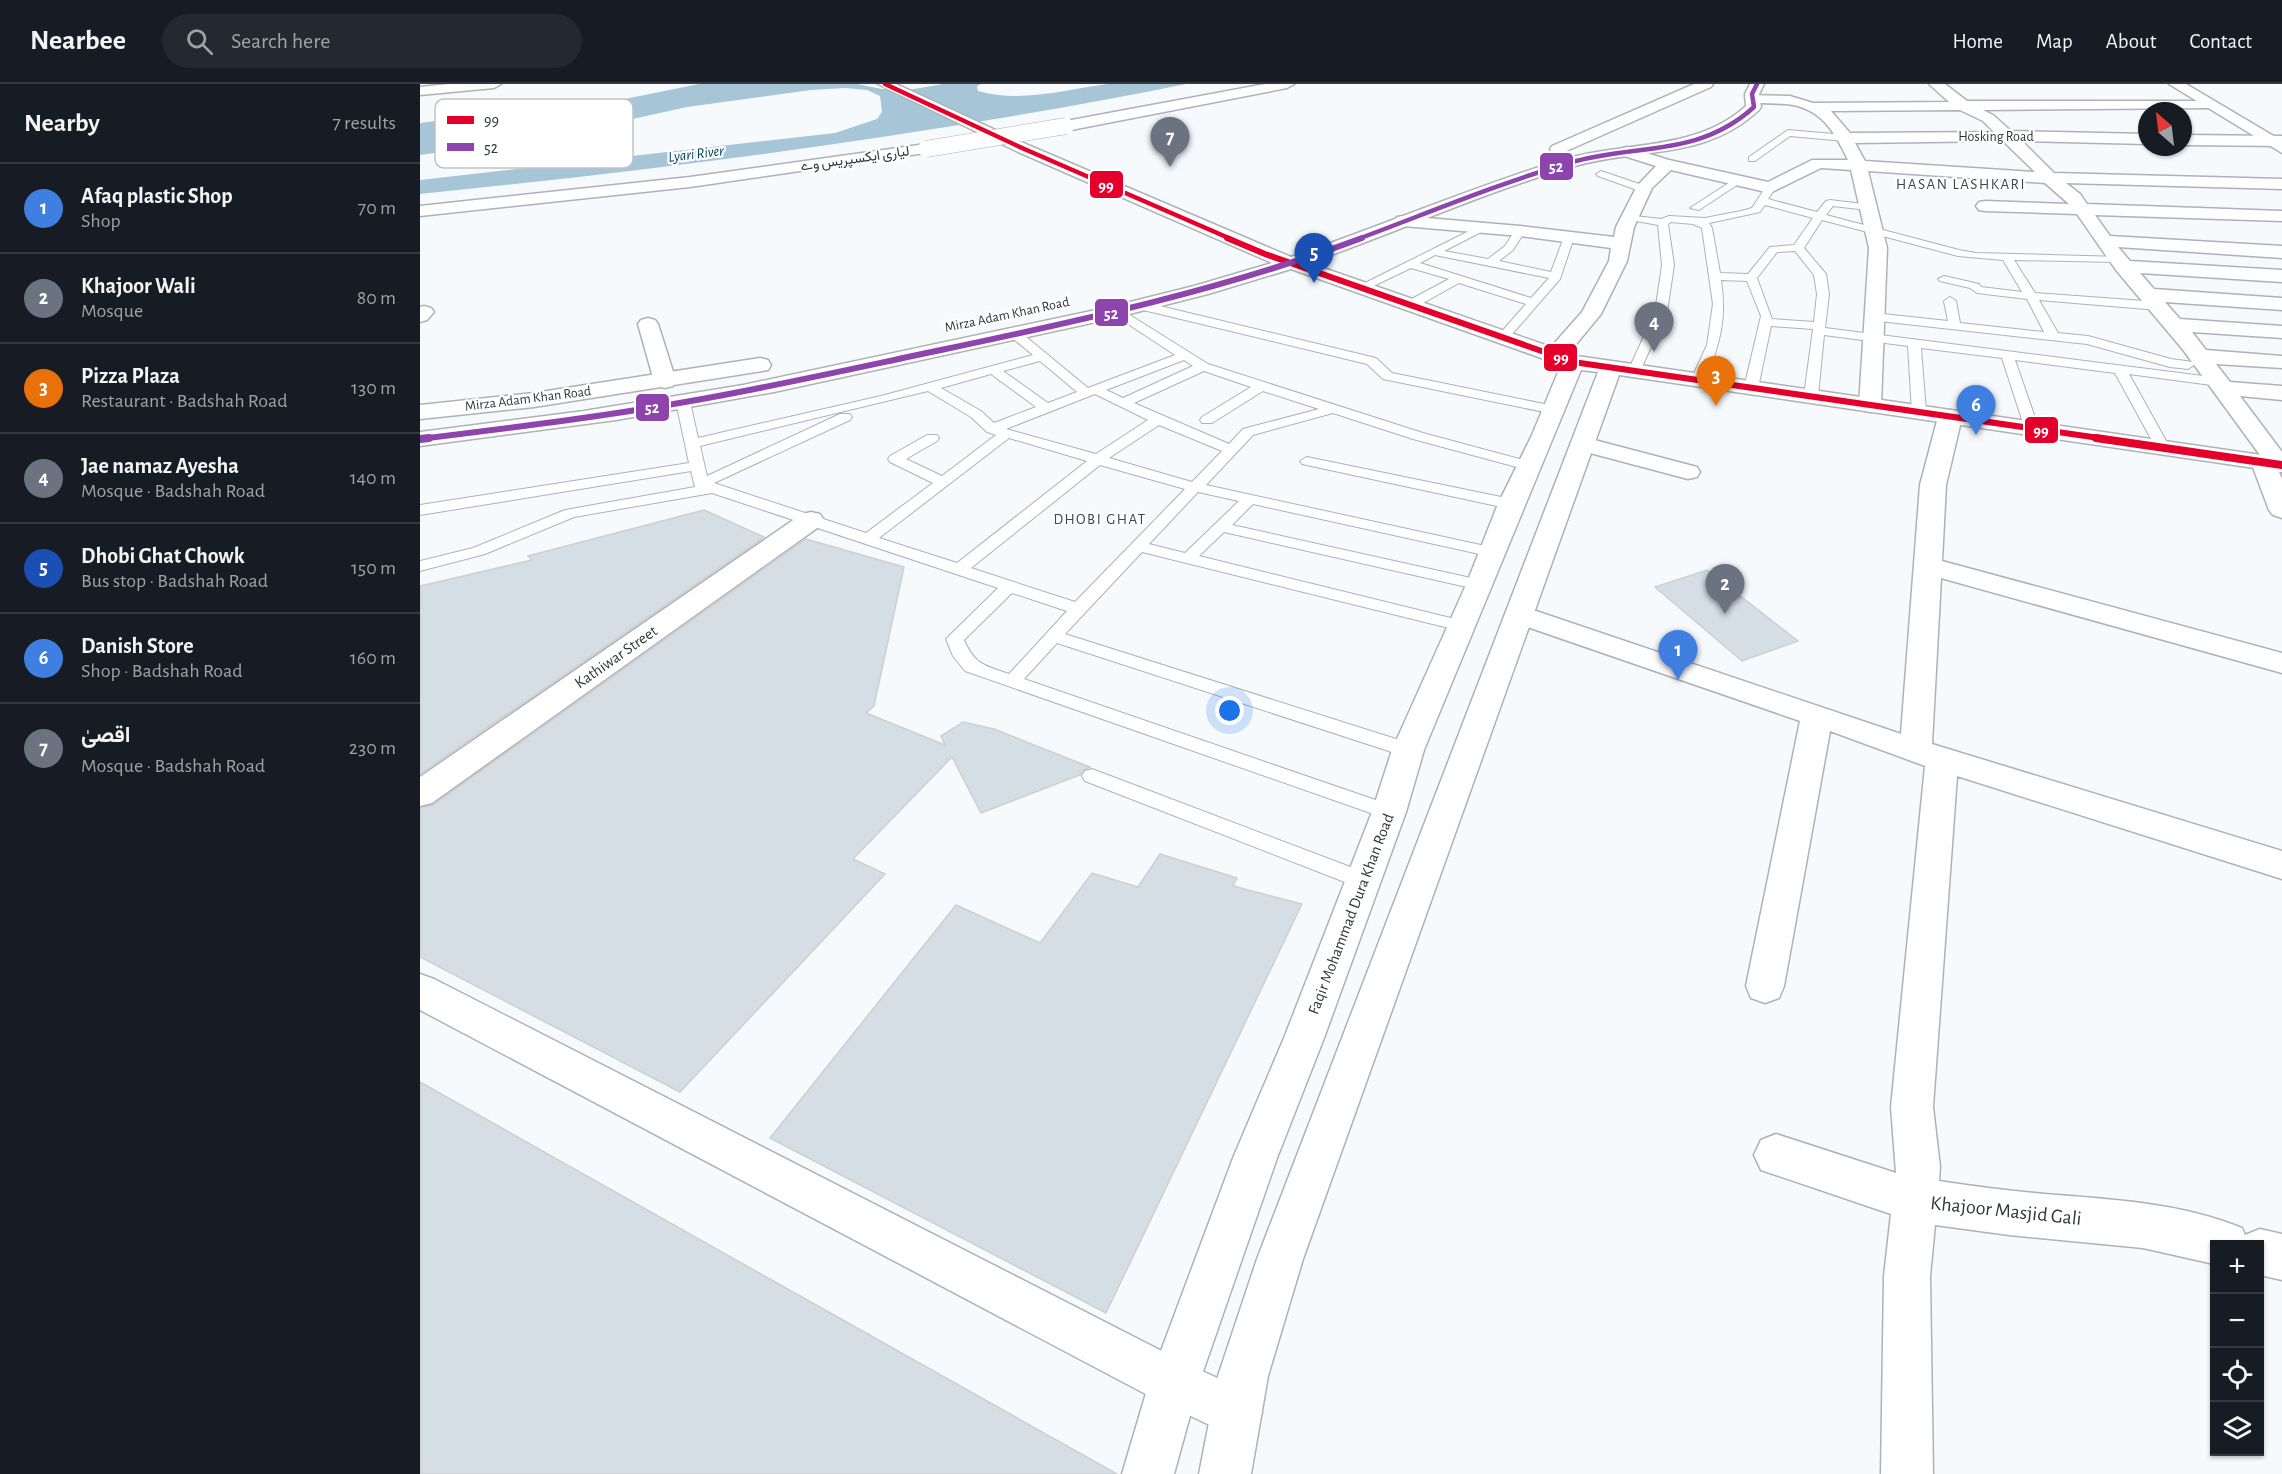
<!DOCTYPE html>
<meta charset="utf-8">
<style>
body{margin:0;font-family:"Alegreya Sans",Vazirmatn,sans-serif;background:#242831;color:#f1f3f6}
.controls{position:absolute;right:18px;bottom:18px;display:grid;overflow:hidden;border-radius:0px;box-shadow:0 2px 4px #0004}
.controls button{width:54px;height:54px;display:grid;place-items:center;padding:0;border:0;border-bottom:2px solid #363941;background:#171b24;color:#f1f3f6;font:30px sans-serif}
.compass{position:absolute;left:1718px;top:18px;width:54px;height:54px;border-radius:50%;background:#171b24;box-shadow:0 2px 4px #0004;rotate:332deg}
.you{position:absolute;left:810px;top:627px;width:21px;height:21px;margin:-15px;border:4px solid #fff;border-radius:50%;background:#1a73e8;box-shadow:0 0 0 9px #1a73e833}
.badge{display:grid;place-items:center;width:39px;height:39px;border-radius:50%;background:#1a73e8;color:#fff;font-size:20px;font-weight:700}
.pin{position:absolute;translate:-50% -50px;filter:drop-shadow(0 2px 3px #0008)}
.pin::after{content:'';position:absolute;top:32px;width:21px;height:18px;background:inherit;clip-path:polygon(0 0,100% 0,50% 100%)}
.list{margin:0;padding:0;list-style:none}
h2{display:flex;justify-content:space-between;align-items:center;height:78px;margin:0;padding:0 24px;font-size:26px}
h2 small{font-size:20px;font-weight:400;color:#9ea1a6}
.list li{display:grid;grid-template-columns:39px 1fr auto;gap:18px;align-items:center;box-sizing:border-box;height:90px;padding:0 24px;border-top:2px solid #363941}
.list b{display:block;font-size:22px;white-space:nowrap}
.list p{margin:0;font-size:20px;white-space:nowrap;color:#9ea1a6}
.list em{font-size:20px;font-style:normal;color:#9ea1a6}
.icon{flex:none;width:33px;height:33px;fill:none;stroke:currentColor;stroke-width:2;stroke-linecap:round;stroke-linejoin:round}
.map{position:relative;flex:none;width:1862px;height:1390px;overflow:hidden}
header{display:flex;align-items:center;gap:36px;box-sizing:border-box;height:84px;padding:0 30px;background:#171b24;border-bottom:2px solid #363941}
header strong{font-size:28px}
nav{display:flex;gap:33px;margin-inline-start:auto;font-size:21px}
.search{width:420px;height:54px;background:#242831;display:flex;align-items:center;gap:15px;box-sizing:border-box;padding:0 21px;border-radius:33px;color:#9ea1a6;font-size:22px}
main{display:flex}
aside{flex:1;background:#171b24}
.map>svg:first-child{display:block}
</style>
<header>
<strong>Nearbee</strong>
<div class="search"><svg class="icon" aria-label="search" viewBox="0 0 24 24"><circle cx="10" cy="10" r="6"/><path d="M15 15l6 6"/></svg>Search here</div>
<nav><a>Home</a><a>Map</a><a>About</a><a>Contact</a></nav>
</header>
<main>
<aside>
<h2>Nearby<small>7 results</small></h2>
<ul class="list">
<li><span class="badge" style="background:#3f7fe0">1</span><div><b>Afaq plastic Shop</b><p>Shop</p></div><em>70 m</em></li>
<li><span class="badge" style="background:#6b7280">2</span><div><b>Khajoor Wali</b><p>Mosque</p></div><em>80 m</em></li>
<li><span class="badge" style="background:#e8710a">3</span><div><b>Pizza Plaza</b><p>Restaurant · Badshah Road</p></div><em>130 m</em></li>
<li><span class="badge" style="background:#6b7280">4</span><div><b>Jae namaz Ayesha</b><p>Mosque · Badshah Road</p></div><em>140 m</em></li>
<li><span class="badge" style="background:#1a4fb4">5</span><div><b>Dhobi Ghat Chowk</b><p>Bus stop · Badshah Road</p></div><em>150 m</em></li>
<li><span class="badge" style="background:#3f7fe0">6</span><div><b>Danish Store</b><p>Shop · Badshah Road</p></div><em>160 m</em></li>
<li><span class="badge" style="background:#6b7280">7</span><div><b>اقصیٰ</b><p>Mosque · Badshah Road</p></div><em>230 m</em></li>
</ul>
</aside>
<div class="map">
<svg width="1862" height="1390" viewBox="0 0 1862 1390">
<rect width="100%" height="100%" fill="#f7fafd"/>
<path fill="#a6c6d8" d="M279,0h158l25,5 26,1 35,-6h38l-4,2 1,5c41,12 87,-1 129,-7 25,0 53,0 79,0 -253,51 -509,84 -766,110v-14l415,-47 42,-14 5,-7 -2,-16 -13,-6 -22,-2 -34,2 -124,17 -136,30 -131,18v-32l92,-12 63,-2z"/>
<path fill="#d4dee4" stroke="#ccd0d3" stroke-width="1.5" d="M284,426l60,27 -344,237v-188l112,-26 -4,-4z
M386,455l98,28 -30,139 -8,7 79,32 -4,-9 22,-14 31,7 96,38 -7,3 -3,5 -99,38 -29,-56 -99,102 32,15 -205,218 -260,-135v-149l13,-3z
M1287,486l91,71 -56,20 -87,-74z
M740,770l77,24 -4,8 69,18 -196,409 -336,-175 186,-233 84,38 52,-70 46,14z
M0,998l373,210 324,182h-697z"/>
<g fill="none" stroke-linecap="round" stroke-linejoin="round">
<g stroke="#aeb2b5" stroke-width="2">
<path id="lane" d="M1368,46l57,5 5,3 -5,3 -55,-5 -35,25h-6v-4z
M1181,87l47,16 1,2 -9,2 -42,-15 -2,-2z
M1315,95l8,2 -44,29 -9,-2z
M1349,103l5,3 -6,9 49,13 9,-11 4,-1 42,5v4l-4,1 -35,-4 -7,9 133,35 17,3 145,4 2,2 -6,3 -103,-2 21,33 123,9 6,4 -6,4 -119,-10 19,33 30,3 83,23 22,3 1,3 -6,4 -18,-2 -83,-23 -217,-24 -2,-3 6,-4 74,8 -4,-20 6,-4 6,4 4,22 84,9 -17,-33 -50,-6 -7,-5 -30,-7 -2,-2 6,-3 35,8 2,3 41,5 -19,-32 -45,-4 -136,-36 -18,28 22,26 3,20 -4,34 394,50 7,4 -7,4 -90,-12 41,74 -7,4 -7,-4 -41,-75 -100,-13 24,69 -7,4 -7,-4 -23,-71 -81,-10 5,64 -7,4 -7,-4 -4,-66 -84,-11 -6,61 -7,4 -7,-4 9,-67 -42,-3 -13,62 -7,4 -7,-4 17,-72 -14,-35 -26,-1c6,39 -1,64 -16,100l-2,3h-10l-2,-3 16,-35 6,-41 -11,-76 -9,-4 -22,-2 -3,2 6,41 -7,47 -27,59 -1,3h-10l-1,-3 27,-59 7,-47 -4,-40 -32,-6v-4l35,4 8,-3 36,2 36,-7 11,-3 13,-20zM1345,121l48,13 -19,27 -24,2 -22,27 -28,-1 -8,-45 -3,-5 51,-11zM1375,167l19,24 3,19 -3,28 -42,-3 -15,-41 20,-26z
M1061,141l5,3 -1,2 -41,21 44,8 17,-13 11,-17 4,-1 5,3 -12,19 -14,11 52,11 13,-35 5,-3 5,3 -14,42 -53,61h-8l-2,-3 29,-33 -67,-21 -45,25h-8v-6l43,-23 -38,-11 -46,22h-8l-2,-2zM1015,171l114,23 -18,20 -111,-35z
M719,217l237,57 16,15 162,33 7,4 -7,4 -171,-35 -16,-15 -232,-56v-6z
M697,223l91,57 215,69 111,30 2,3 -2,3h-10l-111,-30 -80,-26 -80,22 -47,50 293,64 2,3 -8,5 -240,-53 -21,21 248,55 8,5 -8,5 -256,-58 -25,24 268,66 3,4 -3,4 -6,1 -319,-79 -77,82 350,111 3,5 -3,5 -7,2 -7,-2 -344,-112 -33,36 372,128 3,5 -3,5 -7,3 -7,-3 -417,-146 -12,-15 -7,-17 52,-51 -286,-95 -138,24 -89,37 -65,17v-10l53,-13 92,-38 130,-23 -4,-16 -271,44v-10l269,-42 -13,-61 2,-3h10l2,3 8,36 183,-42 152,-41 -22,-18 -2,-3 6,-4 4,1 69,57 87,-33 -62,-41 -2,-3zM764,276l9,6 -70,32 -17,-8zM620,277l37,31 -29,11 -45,-32zM784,287l47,16 -49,30 -2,3 2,3h10l51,-32 56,18 -76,20 -14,15 -95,-41zM571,290l45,33 -42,16 -13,-12 -40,-23zM508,307l43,26 16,15 9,3 -54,41 -36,-17 31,-18 2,-3 -2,-3h-10l-37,21 -2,3 2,3 43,21 -67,50 -152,-50 136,-63 2,-3 -2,-3h-10l-133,62 -7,-30zM675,310l53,26 -52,34 -90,-25zM739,341l63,26 -30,31 -83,-24zM589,354l78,23 -130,102 -78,-25zM680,381l85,24 -110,113 -104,-34zM778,408l41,9 -54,52 -36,-9zM592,509l55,18 -58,63c-25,-9 -34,-9 -45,-34z
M887,373l204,42 8,5 -8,5 -209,-45 -2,-3z
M672,685l277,105 4,6 -4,6 -7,2 -7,-2 -270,-105 -3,-5 3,-5z"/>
</g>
<g stroke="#aeb2b5" stroke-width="3">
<path id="street" d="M1509,0h16l22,17h247l2,3 -2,3 -5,1 -226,2 10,5 18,16 136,3v10l-125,-3 32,32 228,6v10l-216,-6 14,11 7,10 195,7v10l-187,-6 15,21 172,10v12l-164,-11 12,14 152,9v12l-142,-9 14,16 128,9v12l-117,-8 15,17 102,7v12l-90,-6 14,18 76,6v12l-66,-4 14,18 52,4v14l-42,-4 42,56v20h-3l3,7v39l-9,-3 -4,-5 -18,-48 3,-5 6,-2 -76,-104 -68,-81 -39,-56 -92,-3 -6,-1 -3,-4 3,-4 6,-1 84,3 -24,-21 -177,-12 19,77 -6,157 -3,5 -8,2 -8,-2 -3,-5 10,-157 -18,-78 -30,-2 -51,25 -99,-23 -19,18 -18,39 -7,34 -26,53 -38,46 -8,1 -8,-1 -3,-5 38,-43 27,-51 2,-13 -91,-12 -117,-10 -6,-1 -3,-4 3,-4 6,-1 117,10 94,11 2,-10 21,-41 19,-20 -35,-11 -2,-3 2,-3 6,-2 42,13 99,22 44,-22h36c-14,-29 -27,-53 -63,-56 -13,-1 -26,0 -38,-3l-2,-3 2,-3 43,1 23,7 136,-1zM1540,26l23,11 11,11 -144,1 -19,-22zM1583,57l32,31 -170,-11 -10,-18z
M1763,51l99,1v10l-99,-1z
M4,222l7,2 3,4 -7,8 -7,2v-15z
M228,234l7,2 3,4 18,57 -3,5 -8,2 -8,-2 -3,-5 -16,-57 3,-4z
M1530,326l8,2 4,5 -16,68 -4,76 340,92v20l-341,-95 -9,166 350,107v28l-325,-103 -24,331 7,60 -1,14c39,6 79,11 118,14 62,5 127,9 185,33l3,7 15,-6 22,5v46l-22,-5v-31h-46v20l-71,-16 -134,-13 -74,-10 -5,51 3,198h-52l3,-198 7,-62 -130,-44 -7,-15 7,-15 15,-6 120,39 -5,-66 34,-341 -95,-35 -46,255 -5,12 -14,5 -14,-5 -5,-12 54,-265 -290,-100 -4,-6 4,-6 10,-3 10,3 371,125 19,-249 18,-68 4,-5z
M1163,353l114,30 3,5 -3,5 -9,2 -113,-30 -4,-5 4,-5z
M391,428l9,2 4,6 -4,6 -388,277 -12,3v-29l382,-263z
M0,890l14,5 757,387 64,29 7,18 -7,18 -18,7 -80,-38 -737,-390z"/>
</g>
<g stroke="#aeb2b5" stroke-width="3">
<path id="secondary" d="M458,0h18l132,61 263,112c91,-31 179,-69 270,-97 63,-19 134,-8 185,-54l-1,-12 5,-10h14l-5,10 2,13 -2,3c-55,51 -117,37 -184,56 -91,26 -177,66 -266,97l268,93 705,102v14l-663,-97 -316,884 -35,117 -17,98h-52l19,-98 39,-117 341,-887 -17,-2 -157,380 -18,62 -82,226 -47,120 -78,225 -25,91h-52l27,-91 84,-225 51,-120 88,-226 20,-62 74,-165 32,-81 34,-69 29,-70 -270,-96 -83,25 -98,25 -336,73 -158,28 -196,26v-14l164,-21 159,-26 367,-78 84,-21 78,-23 -256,-112z
M1274,0h19l-2,3 -147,65h-12l-2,-3 2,-3z
M1749,0h17l96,57v12z
M340,274l8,2 3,5 -3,5 -234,37 -114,12v-14l114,-12z"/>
</g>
<g stroke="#aeb2b5" stroke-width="3">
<path id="highway" d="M29,0h52l-7,4 -74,7v-8z
M845,0h29l-7,4 -221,43 -8,-5 8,-5z
M506,60l8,5 -2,3 -242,35 -270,29v-10l270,-29z"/>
</g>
<use href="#lane" fill="#fefeff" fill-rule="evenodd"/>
<use href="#street" fill="#fefeff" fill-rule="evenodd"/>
<use href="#secondary" fill="#fefeff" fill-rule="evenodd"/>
<use href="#highway" fill="#fefeff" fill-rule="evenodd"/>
<g stroke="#aeb2b5" stroke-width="17" stroke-linecap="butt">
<path id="highway-bridge" d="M506,65l140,-23"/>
</g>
<use href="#highway-bridge" stroke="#fefeff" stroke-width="16"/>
<g stroke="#fff" stroke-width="7">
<path id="bus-1-far2" d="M465,0l137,64 209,91"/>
</g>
<g stroke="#fff" stroke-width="9">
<path id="bus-1-far1" d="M807,154l38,16 308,108 533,77"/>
</g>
<g stroke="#fff" stroke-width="11">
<path id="bus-1" d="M1676,354l186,27"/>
</g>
<g stroke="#fff" stroke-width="7">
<path id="bus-2-far2" d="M938,155c70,-26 139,-55 211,-76 67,-20 129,-5 185,-56l-2,-13 5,-10"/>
</g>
<g stroke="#fff" stroke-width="9">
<path id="bus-2-far1" d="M0,355c98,-12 196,-24 293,-42 76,-14 152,-31 228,-47 143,-30 284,-61 421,-112"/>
</g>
<g stroke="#fff" stroke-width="11">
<path id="bus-2" d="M0,355l9,-1"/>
</g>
<use href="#bus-1-far2" stroke="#e4002b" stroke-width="4.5"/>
<use href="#bus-1-far1" stroke="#e4002b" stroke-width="6"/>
<use href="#bus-1" stroke="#e4002b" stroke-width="8"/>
<use href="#bus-2-far2" stroke="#8e44ad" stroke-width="4.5"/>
<use href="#bus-2-far1" stroke="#8e44ad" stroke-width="6"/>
<use href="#bus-2" stroke="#8e44ad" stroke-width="8"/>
</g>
<g text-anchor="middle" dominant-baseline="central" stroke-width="4.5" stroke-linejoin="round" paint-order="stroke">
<g font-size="14" fill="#2f3538" stroke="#fff">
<text x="1576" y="53">Hosking Road</text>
<text transform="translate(435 75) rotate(-8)">لیاری ایکسپریس وے</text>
<text transform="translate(587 231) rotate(-12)">Mirza Adam Khan Road</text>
<text transform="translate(108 315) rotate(-7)">Mirza Adam Khan Road</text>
</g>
<g font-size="15" font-style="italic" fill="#02435b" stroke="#fff">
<text transform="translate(276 70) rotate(-7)">Lyari River</text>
</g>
<g font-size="15" letter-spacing="1.5" fill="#3a474e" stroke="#fff">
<text x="1541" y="100">HASAN LASHKARI</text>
<text x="680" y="435">DHOBI GHAT</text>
</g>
<g font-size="16" fill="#2f3538" stroke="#fff">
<text transform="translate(196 573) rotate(-35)">Kathiwar Street</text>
<text transform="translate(931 830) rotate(-69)">Faqir Mohammad Dura Khan Road</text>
</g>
<g font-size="20" fill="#2f3538" stroke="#fff">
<text transform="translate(1586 1127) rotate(6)">Khajoor Masjid Gali</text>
</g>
</g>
<rect x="15" y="15" width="198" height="69" rx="9" fill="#fff" stroke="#c1c2c3" stroke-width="1.5"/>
<rect x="27" y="32" width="27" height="8" fill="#e4002b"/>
<rect x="27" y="59" width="27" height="8" fill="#8e44ad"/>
<g font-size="16" fill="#2f3538">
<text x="64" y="42">99</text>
<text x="64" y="69">52</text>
</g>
<g stroke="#fff" stroke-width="2">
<rect x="1119" y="68" width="35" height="29" rx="6" fill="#8e44ad"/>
<rect x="669" y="86" width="35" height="29" rx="6" fill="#e4002b"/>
<rect x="674" y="214" width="35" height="29" rx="6" fill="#8e44ad"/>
<rect x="1123" y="259" width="35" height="29" rx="6" fill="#e4002b"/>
<rect x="215" y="309" width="35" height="29" rx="6" fill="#8e44ad"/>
<rect x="1604" y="332" width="35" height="28" rx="6" fill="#e4002b"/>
</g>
<g font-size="16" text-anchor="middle" font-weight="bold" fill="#fff">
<text x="1136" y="88">52</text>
<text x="686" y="107">99</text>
<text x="691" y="235">52</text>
<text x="1141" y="279">99</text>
<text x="232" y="329">52</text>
<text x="1621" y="352">99</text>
</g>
</svg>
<div class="controls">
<button>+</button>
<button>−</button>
<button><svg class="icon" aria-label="locate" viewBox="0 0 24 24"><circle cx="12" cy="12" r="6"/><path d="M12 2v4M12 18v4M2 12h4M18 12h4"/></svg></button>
<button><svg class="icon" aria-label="layers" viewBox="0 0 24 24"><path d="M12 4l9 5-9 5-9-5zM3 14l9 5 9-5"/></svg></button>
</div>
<svg class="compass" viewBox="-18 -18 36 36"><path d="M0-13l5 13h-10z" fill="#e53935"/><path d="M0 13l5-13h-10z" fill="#9ea1a6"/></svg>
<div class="you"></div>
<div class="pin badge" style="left:1258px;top:596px;background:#3f7fe0">1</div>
<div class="pin badge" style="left:1305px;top:530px;background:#6b7280">2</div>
<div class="pin badge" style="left:1296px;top:322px;background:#e8710a">3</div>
<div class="pin badge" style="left:1234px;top:268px;background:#6b7280">4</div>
<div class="pin badge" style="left:894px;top:199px;background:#1a4fb4">5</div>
<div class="pin badge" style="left:1556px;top:351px;background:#3f7fe0">6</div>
<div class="pin badge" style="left:750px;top:83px;background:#6b7280">7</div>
</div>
</main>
